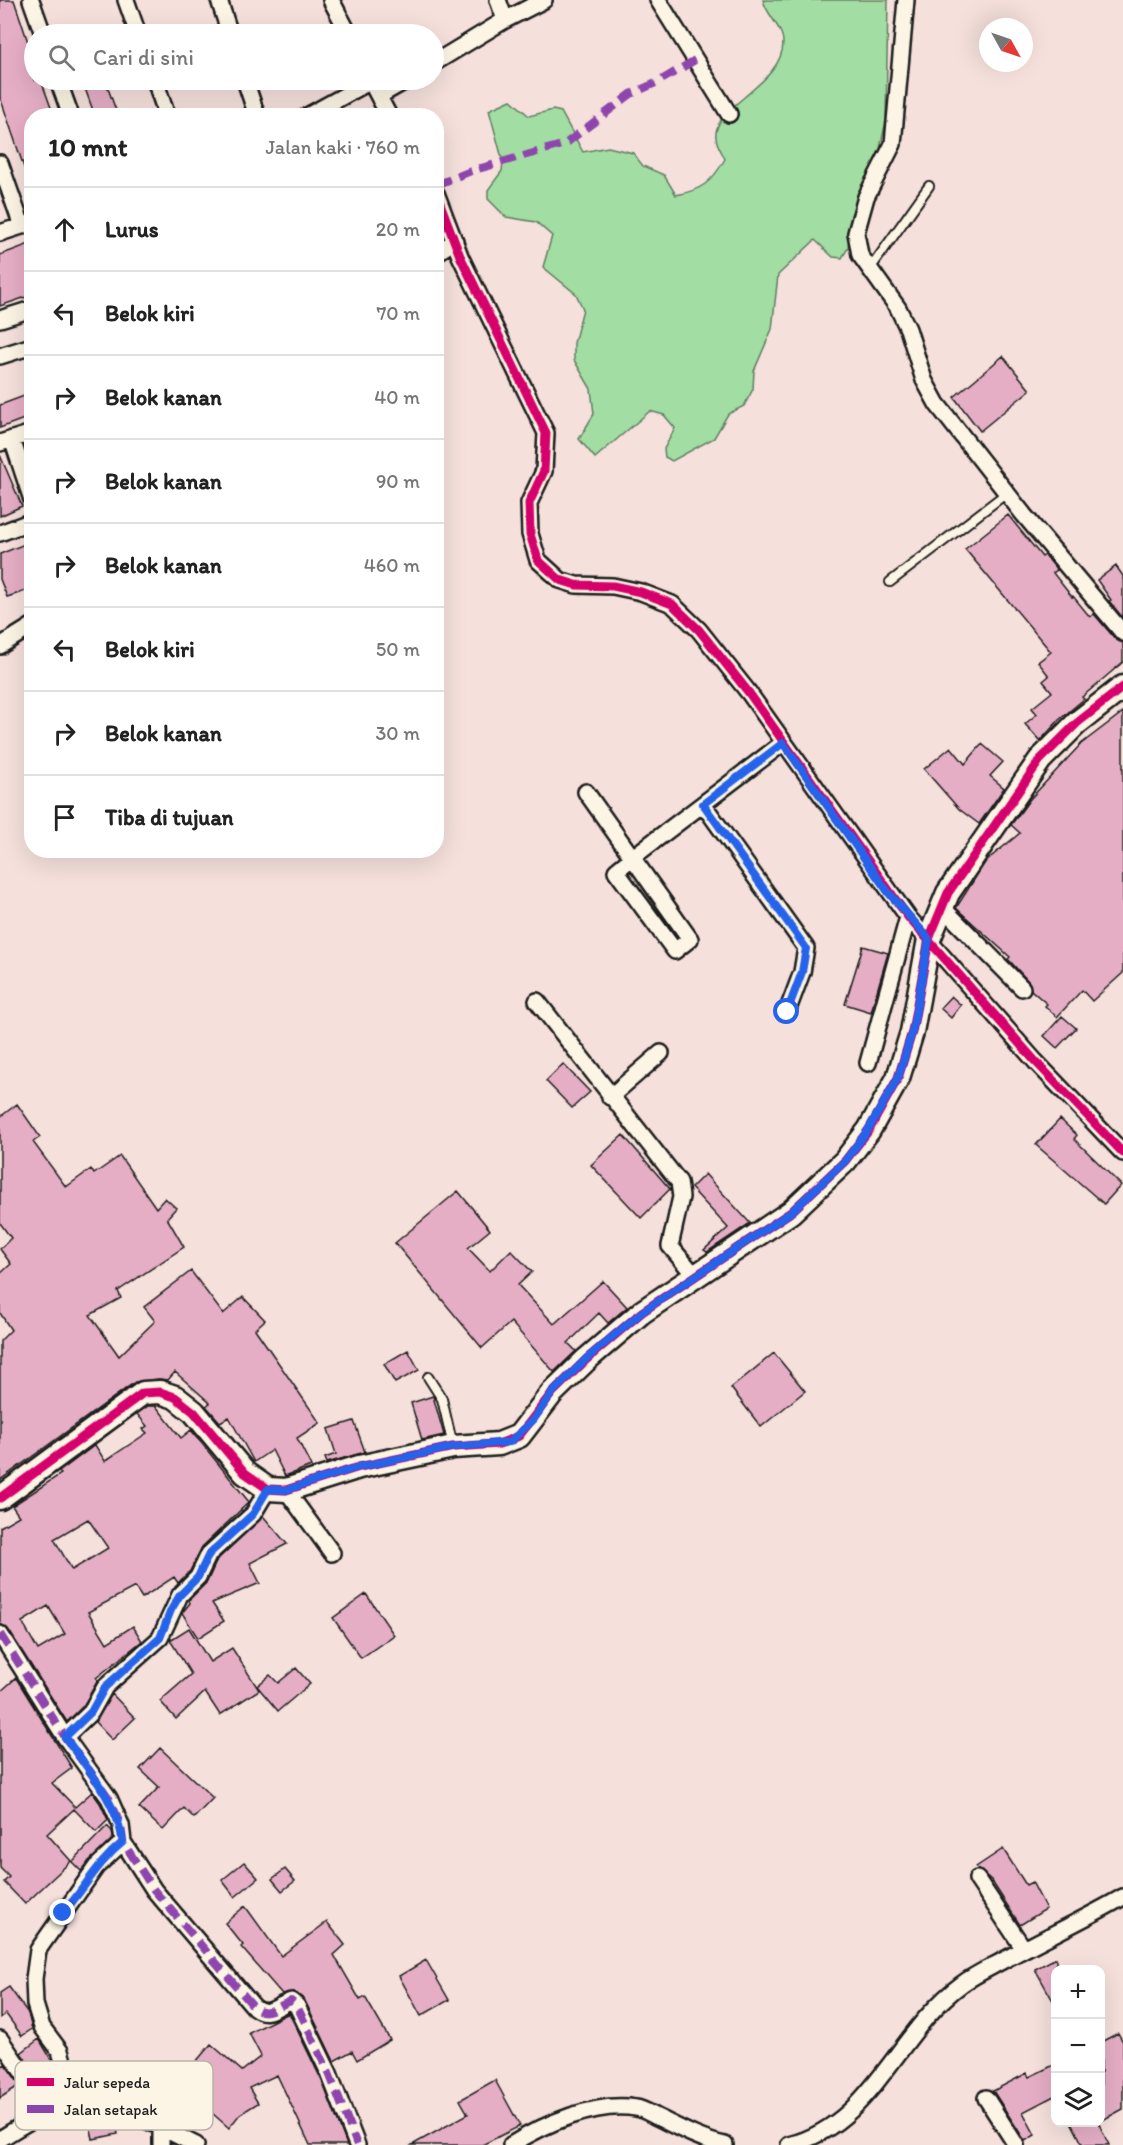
<!DOCTYPE html>
<html lang="id">
<meta charset="utf-8">
<style>
body{margin:0;font-family:Itim,sans-serif;background:#f6f6f6;color:#222}
.controls{position:absolute;right:18px;bottom:18px;display:grid;overflow:hidden;border-radius:12px;box-shadow:0 6px 24px #0002}
.controls button{width:54px;height:54px;display:grid;place-items:center;padding:0;border:0;border-bottom:2px solid #e0e0e0;background:#fff;color:#222;font:30px sans-serif}
.compass{position:absolute;left:979px;top:18px;width:54px;height:54px;border-radius:50%;background:#fff;box-shadow:0 6px 24px #0002;rotate:130deg}
.stop{position:absolute;width:18px;height:18px;margin:-14px;border:4px solid #2563eb;border-radius:50%;background:#fff}
.stop.end{background:#2563eb;border-color:#fff;box-shadow:0 2px 6px #0008}
.list{margin:0;padding:0;list-style:none}
h2{display:flex;justify-content:space-between;align-items:center;height:78px;margin:0;padding:0 24px;font-size:26px}
h2 small{font-size:20px;font-weight:400;color:#767676}
.list li{display:grid;grid-template-columns:39px 1fr auto;gap:18px;align-items:center;box-sizing:border-box;height:84px;padding:0 24px;border-top:2px solid #e0e0e0}
.list b{display:block;font-size:22px;white-space:nowrap}
.list em{font-size:20px;font-style:normal;color:#767676}
.icon{flex:none;width:33px;height:33px;fill:none;stroke:currentColor;stroke-width:2;stroke-linecap:round;stroke-linejoin:round}
.map{position:relative;flex:none;width:1123px;height:2145px;overflow:hidden}
.search{position:absolute;background:#fff;box-shadow:0 6px 24px #0002;left:24px;top:24px;width:420px;height:66px;display:flex;align-items:center;gap:15px;box-sizing:border-box;padding:0 21px;border-radius:33px;color:#767676;font-size:22px}
.panel{position:absolute;background:#fff;box-shadow:0 6px 24px #0002;left:24px;top:108px;width:420px;height:750px;border-radius:24px}
.map>svg:first-child{display:block}
</style>
<div class="map">
<svg width="1123" height="2145" viewBox="0 0 1123 2145">
<rect width="100%" height="100%" fill="#f5e0db"/>
<filter id="ink" filterUnits="userSpaceOnUse"><feTurbulence type="fractalNoise" baseFrequency=".0167" numOctaves="2"/><feDisplacementMap in="SourceGraphic" scale="12" xChannelSelector="R" yChannelSelector="G"/><feConvolveMatrix kernelMatrix="1 2 1 2 8 2 1 2 1" color-interpolation-filters="sRGB"/></filter>
<g filter="url(#ink)">
<path fill="#a2dda3" stroke="#5f7c60" stroke-width="1.5" d="M763,0h125l-2,121 -10,46 -25,48 -3,33 -6,10 -9,-1 -18,-17 -37,35 -6,54 -18,42 -1,18 -9,17 -16,8 -14,24 -42,23 -7,-4 -1,-8 11,-21 -11,-13 -14,-4 -55,47 -16,-19 15,-25 -3,-25 -17,-29v-17l9,-34 -7,-15 -33,-27 9,-31 -16,-14 -30,-5 -18,-18v-9l14,-19 1,-9 -14,-52 22,-10 18,16 24,-6 8,2 22,40 25,-5 25,6 10,13 21,9 12,20c26,-5 36,-13 49,-36 -3,-7 -9,-15 -9,-22 -4,-31 68,-53 67,-95 0,-14 -17,-28 -20,-42z"/>
<path fill="#e5aec5" stroke="#1c1c1c" stroke-width="1.5" fill-rule="evenodd" d="M0,0h14l20,60v20h7l13,36h-22l-2,69 -30,-88z
M82,80h23l13,36h-23z
M32,243v52l-32,11v-51z
M1003,356l27,34 -50,41 -26,-34z
M32,393v23l-32,12v-23z
M0,455l22,51 -22,10z
M1008,515l34,42 3,-2 12,15 -4,3 19,24 1,-1 17,21 4,-3 22,26 7,3v19l-41,35 2,2 -25,21 -19,21 -15,-17 12,-10 -5,-6 20,-16 -9,-11 6,-5 -11,-14 13,-10 -86,-103z
M32,541v48l-25,8 -7,-18v-25z
M1116,566l7,10v42l-14,-17 2,-1 -14,-20z
M1123,712v261l-31,28 -10,-11 -25,27 -12,-11 2,-2 -16,-14 -2,-8 -21,-23 2,-2 -54,-49 30,-47 34,-28 -9,-8 19,-26 51,-55z
M982,744l21,18 -13,14 14,12 -25,36 -20,-15 -35,-40 27,-22 14,17z
M863,946l25,7 -17,59 -26,-8z
M951,996l10,9 -10,13 -11,-10z
M1062,1016l14,12 -19,20 -13,-12z
M563,1064l27,28 -18,16 -26,-27z
M17,1104l23,33 -7,5 33,45 25,-18 3,5 26,-18 36,52 9,-10 11,10 -9,10 17,29 -66,44 3,7 -31,17 29,41 36,-35 -11,-14 47,-36 32,43 20,-17 22,23 -10,9 65,94 -23,15 14,28 -26,10 -13,-26 -18,12 -25,-45 -9,5 -14,-16 4,-3 -35,-31 -7,8 -9,-1 -24,3 -135,98v-139l11,-11 -11,-17v-39l11,-10 -11,-15 11,-11 -11,-15v-106z
M1060,1119l17,16 -3,4 47,46 -17,19 -68,-59z
M623,1135l47,54 -29,29 -50,-53z
M705,1174l45,49 -43,29 -3,-2 24,-22 -37,-40z
M458,1191l32,39 -22,18 22,23 21,-21 21,22 -14,13 36,39 49,-43 24,26 -19,16 -9,-10 -31,30 8,8 -22,21 -43,-50 -29,26 -87,-105z
M408,1350l11,20 -24,13 -11,-19z
M774,1353l31,38 -44,36 -30,-39z
M433,1396l11,39 -22,5 -11,-37z
M148,1406h8l25,32 10,-8 58,72 -47,45 -12,24 -12,12 -4,-6 -32,21 -7,-11 -47,25 19,31 26,-17 9,15 -46,37 2,2 -15,26 -16,16 -59,-93 -8,-5v-97l19,-11 -7,-10 49,-32 -2,-2 36,-27 10,16 42,-28 -4,-4 4,-3 -10,-12zM88,1519l20,29 -36,22 -18,-31zM48,1606l17,28 -27,16 -16,-28z
M354,1421l11,31 -38,11 -2,-5 11,-4 -8,-25z
M263,1516l24,28 -37,19 10,20 -48,20 12,18 -26,17 -16,-25 8,-10 -1,-3 18,-18 10,-22z
M366,1594l28,41 -33,23 -28,-40z
M189,1628l21,34 22,-14 27,42 -39,25 -15,-23 -29,27 -16,-18 31,-27 -21,-34z
M296,1668l14,16 -32,27 -21,-25 13,-11 8,8z
M16,1678l56,90 -20,15 23,24 17,-15 8,11 8,17 -12,12 -22,-23 -27,25 24,27 -46,43 -21,-22 5,-5 -9,-9v-176z
M112,1694l23,24 -23,22 -17,-18z
M160,1748l53,50 -19,20 -10,-10 -21,22 -24,-22 20,-21 -19,-18z
M107,1826l5,5 1,7 -32,33 -9,-9z
M1003,1849l23,36 6,-3 14,27 -26,16 -29,-45 -15,-13z
M244,1862l14,16 -23,19 -13,-17z
M285,1869l10,12 -13,10 -10,-12z
M245,1906l36,50 46,-34 18,23 -11,10 26,45 5,-3 25,43 -33,20 -5,-9 -18,10 -30,-62 -11,-7 -11,2 -41,-47 2,-2 -18,-22z
M1056,1958v48l-21,-37z
M426,1960l23,40 -28,16 -22,-40z
M9,1987l19,26 4,16 -10,7 -16,-22 -6,4v-25z
M289,2013l33,68 25,64h-37l-33,-70 -28,13 9,15 -18,11 -11,14 -17,-15 -3,4 -8,-7 -7,9 -24,-21 17,-19 -3,-3 27,-32 31,27 19,-15 -12,-23z
M1118,2033l5,9v67l-22,12v-79z
M39,2039l14,23 -17,12 -15,-21z
M5,2064l15,21 -20,13v-30z
M1056,2064v31l-33,17 12,23 -10,6 -32,-50 34,-18 2,4z
M495,2080l25,46 -38,19h-70l56,-31 -8,-14z
M115,2119l3,15 -25,5 -3,-14z
M1071,2122h27l11,23h-26z"/>
<g fill="none" stroke-linecap="round" stroke-linejoin="round">
<g stroke="#1c1c1c" stroke-width="12">
<path id="lane" d="M870,269l59,-83
M890,582l118,-90
M428,1377l14,22 11,47"/>
</g>
<g stroke="#1c1c1c" stroke-width="20">
<path id="street" d="M31,0l12,34
M126,0l12,34
M219,0l11,34
M331,0l18,34
M498,0l7,20
M658,0l71,114
M906,0l-13,144 -27,53 -10,36 4,22 38,53 10,21 16,51 13,24 87,111 99,118
M434,63l71,-43 39,-20
M58,80l13,36
M155,80l12,36
M245,80l12,36
M370,80l19,36
M379,96l28,-16
M307,116l64,-35
M0,163l22,63
M436,193l24,63 86,177 -2,38 -15,32 1,31 8,26 22,20 16,5 37,1 28,6 31,12 27,26 50,63 159,224 127,144 88,92
M0,233l31,-10
M436,253l19,-12
M0,319l32,-10
M0,356l32,-10
M12,439l20,61
M0,443l32,-10
M0,533l32,-12
M0,646l32,-20
M586,792l104,147 -15,12 -59,-80 17,-14 150,-114
M703,804l103,144 -4,24 -15,40
M942,907l80,81
M537,1001l142,181 2,15 -11,49 26,31
M868,1063l40,-146
M610,1097l51,-44
M286,1490l46,63
M0,1634l65,103 44,61 12,27 2,17 31,48 100,117c14,11 22,-1 37,-6l6,5 32,67 28,72
M65,1737l26,-25 14,-25 55,-49 20,-43 18,-18 11,-23 44,-40 15,-25
M977,1879l47,70
M0,2039l42,62
M37,2094l20,-13 4,-7 2,-13 -3,-10 -18,-24 -7,-23 -1,-25 4,-29 58,-83 27,-25
M986,2098l30,47
M0,2139c28,-17 60,-39 94,-38 20,0 81,34 102,44
M161,2145v-15
M511,2145c33,-21 85,-44 125,-37 8,1 18,8 25,11 20,10 43,22 64,26
M789,2145c84,-21 107,-113 173,-161 12,-9 27,-16 40,-23 40,-22 81,-41 121,-64"/>
</g>
<g stroke="#1c1c1c" stroke-width="27">
<path id="secondary" d="M0,1498l143,-105 17,-1 15,5 19,15 51,61 23,16 18,1 73,-23 94,-20 46,-3 20,-8 33,-43 35,-34 55,-47 149,-100 54,-51 24,-31 29,-52 14,-46 17,-93 19,-46 92,-133 37,-37 46,-36"/>
</g>
<use href="#lane" stroke="#fcf5e5" stroke-width="8"/>
<use href="#street" stroke="#fcf5e5" stroke-width="15"/>
<use href="#secondary" stroke="#fcf5e5" stroke-width="22"/>
<path stroke="#8e44ad" stroke-width="8" stroke-dasharray="15 8" stroke-linecap="butt" d="M436,185l35,-14 94,-27 66,-50 27,-12 37,-22
M0,1634l65,103 44,61 12,27 2,17 31,48 100,117c14,11 22,-1 37,-6l6,5 32,67 28,72"/>
<g stroke="#fcf5e5" stroke-width="13">
<path id="cycleway" d="M436,193l24,63 86,177 -2,38 -15,32 1,31 8,26 22,20 16,5 37,1 28,6 31,12 27,26 50,63 159,224 127,144 88,92
M0,1498l143,-105 17,-1 15,5 19,15 51,61 23,16 18,1 73,-23 94,-20 46,-3 20,-8 33,-43 35,-34 55,-47 149,-100 54,-51 24,-31 29,-52 14,-46 17,-93 19,-46 92,-133 37,-37 46,-36"/>
</g>
<use href="#cycleway" stroke="#d6006c" stroke-width="9"/>
</g>
</g>
<g fill="none" stroke-linecap="round" stroke-linejoin="round" filter="url(#ink)">
<path stroke="#2563eb" stroke-width="8" d="M63,1913c22,-25 34,-50 60,-71 -6,-41 -35,-72 -58,-105l26,-25 14,-25 55,-49 11,-28 9,-15 18,-18 11,-23 44,-40 15,-25 18,1 73,-23 94,-20 57,-5 24,-23 18,-26 34,-34 56,-47 149,-100 54,-51 23,-31 30,-52 14,-46 17,-93 -41,-47 -105,-149 -80,61 103,144 -4,24 -15,40"/>
</g>
<rect x="15" y="2061" width="198" height="69" rx="9" fill="#fcf5e5" stroke="#b9b4a9" stroke-width="1.5"/>
<rect x="27" y="2078" width="27" height="8" fill="#d6006c"/>
<rect x="27" y="2105" width="27" height="8" fill="#8e44ad"/>
<g font-size="16" fill="#1c1c1c">
<text x="64" y="2088">Jalur sepeda</text>
<text x="64" y="2115">Jalan setapak</text>
</g>
</svg>
<div class="controls">
<button>+</button>
<button>−</button>
<button><svg class="icon" aria-label="layers" viewBox="0 0 24 24"><path d="M12 4l9 5-9 5-9-5zM3 14l9 5 9-5"/></svg></button>
</div>
<svg class="compass" viewBox="-18 -18 36 36"><path d="M0-13l5 13h-10z" fill="#e53935"/><path d="M0 13l5-13h-10z" fill="#767676"/></svg>
<div class="stop" style="left:787px;top:1012px"></div>
<div class="stop end" style="left:63px;top:1913px"></div>
<div class="search"><svg class="icon" aria-label="search" viewBox="0 0 24 24"><circle cx="10" cy="10" r="6"/><path d="M15 15l6 6"/></svg>Cari di sini</div>
<section class="panel">
<h2>10 mnt<small>Jalan kaki · 760 m</small></h2>
<ul class="list">
<li><svg class="icon" aria-label="ahead" viewBox="0 0 24 24"><path d="M12 20V5M6 11l6-6 6 6"/></svg><div><b>Lurus</b></div><em>20 m</em></li>
<li><svg class="icon" aria-label="left" viewBox="0 0 24 24"><path d="M17 20v-9H6M10 6l-5 5 5 5"/></svg><div><b>Belok kiri</b></div><em>70 m</em></li>
<li><svg class="icon" aria-label="right" viewBox="0 0 24 24"><path d="M7 20v-9h11M14 6l5 5-5 5"/></svg><div><b>Belok kanan</b></div><em>40 m</em></li>
<li><svg class="icon" aria-label="right" viewBox="0 0 24 24"><path d="M7 20v-9h11M14 6l5 5-5 5"/></svg><div><b>Belok kanan</b></div><em>90 m</em></li>
<li><svg class="icon" aria-label="right" viewBox="0 0 24 24"><path d="M7 20v-9h11M14 6l5 5-5 5"/></svg><div><b>Belok kanan</b></div><em>460 m</em></li>
<li><svg class="icon" aria-label="left" viewBox="0 0 24 24"><path d="M17 20v-9H6M10 6l-5 5 5 5"/></svg><div><b>Belok kiri</b></div><em>50 m</em></li>
<li><svg class="icon" aria-label="right" viewBox="0 0 24 24"><path d="M7 20v-9h11M14 6l5 5-5 5"/></svg><div><b>Belok kanan</b></div><em>30 m</em></li>
<li><svg class="icon" aria-label="arrive" viewBox="0 0 24 24"><path d="M6 21V4h12l-3 4 3 4H6"/></svg><div><b>Tiba di tujuan</b></div></li>
</ul>
</section>
</div>
